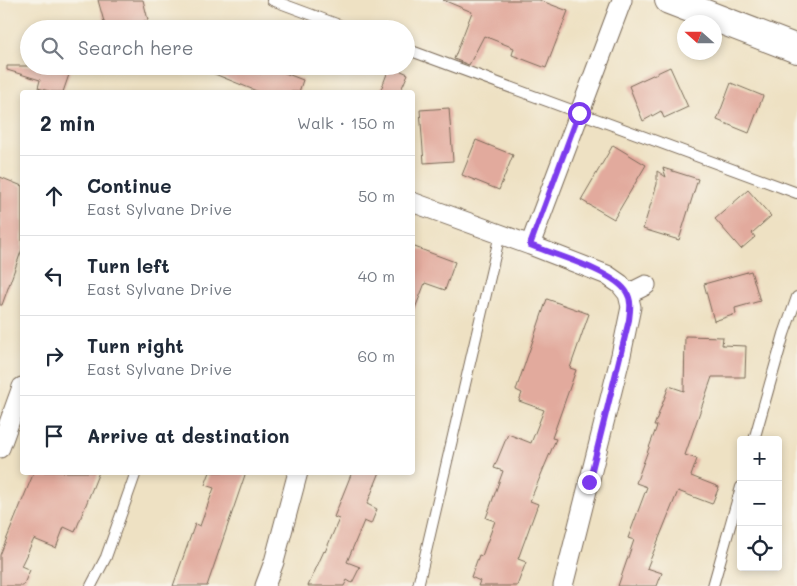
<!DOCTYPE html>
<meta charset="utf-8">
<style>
body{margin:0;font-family:Mali,sans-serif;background:#f2f2f3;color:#1f2937}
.controls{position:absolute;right:15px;bottom:15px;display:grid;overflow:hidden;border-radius:5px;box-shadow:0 2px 8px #0003}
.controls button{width:45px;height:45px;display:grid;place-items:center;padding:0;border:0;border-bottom:1px solid #e0e1e3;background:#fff;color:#1f2937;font:25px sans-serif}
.compass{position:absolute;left:677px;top:15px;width:45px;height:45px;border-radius:50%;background:#fff;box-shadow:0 2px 8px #0003;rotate:291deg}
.stop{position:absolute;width:15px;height:15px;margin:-11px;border:4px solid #7c3aed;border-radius:50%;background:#fff}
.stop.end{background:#7c3aed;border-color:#fff;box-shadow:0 1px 5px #0008}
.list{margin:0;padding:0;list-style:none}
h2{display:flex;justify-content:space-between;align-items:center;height:65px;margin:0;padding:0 20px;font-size:21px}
h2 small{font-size:16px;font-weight:400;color:#747a83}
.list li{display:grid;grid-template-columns:32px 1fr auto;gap:15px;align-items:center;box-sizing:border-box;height:80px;padding:0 20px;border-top:1px solid #e0e1e3}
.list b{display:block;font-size:19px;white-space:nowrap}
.list p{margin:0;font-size:16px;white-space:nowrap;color:#747a83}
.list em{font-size:16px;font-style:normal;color:#747a83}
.icon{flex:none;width:28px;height:28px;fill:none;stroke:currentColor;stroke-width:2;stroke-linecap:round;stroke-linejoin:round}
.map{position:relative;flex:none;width:797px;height:586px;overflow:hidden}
.search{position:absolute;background:#fff;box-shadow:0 2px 8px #0003;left:20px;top:20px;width:395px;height:55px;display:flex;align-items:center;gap:12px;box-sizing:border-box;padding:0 18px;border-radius:28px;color:#747a83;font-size:19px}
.panel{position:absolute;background:#fff;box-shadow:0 2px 8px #0003;left:20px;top:90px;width:395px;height:385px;border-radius:5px}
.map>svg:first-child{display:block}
</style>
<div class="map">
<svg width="797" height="586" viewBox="0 0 797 586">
<rect width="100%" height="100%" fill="#f7f3e8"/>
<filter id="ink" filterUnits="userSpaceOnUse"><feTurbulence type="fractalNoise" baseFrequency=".02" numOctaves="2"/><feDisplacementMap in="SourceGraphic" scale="10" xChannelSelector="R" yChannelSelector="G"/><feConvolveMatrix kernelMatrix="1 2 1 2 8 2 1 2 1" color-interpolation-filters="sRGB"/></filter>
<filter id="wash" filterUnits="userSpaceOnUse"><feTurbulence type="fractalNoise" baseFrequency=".0096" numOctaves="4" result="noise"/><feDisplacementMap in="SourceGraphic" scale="20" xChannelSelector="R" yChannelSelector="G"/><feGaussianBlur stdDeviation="1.12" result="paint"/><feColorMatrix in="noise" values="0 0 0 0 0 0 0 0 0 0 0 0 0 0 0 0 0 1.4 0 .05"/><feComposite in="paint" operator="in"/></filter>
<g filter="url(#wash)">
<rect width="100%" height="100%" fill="#eee1c3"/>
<g id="blocks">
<path fill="#e2aa9d" d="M98,0h45l5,20 -31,9h-11z
M443,0h96l29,11 -22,57 -34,-13 2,-7 -30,-12 -15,29 -15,-6 18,-47z
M7,66h65l-9,26h-11l-14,-4 2,-8 -33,-10z
M195,66h45l21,8 2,-8h4l36,14 -4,12h-40z
M390,66l18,8 -8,18h-20z
M670,67l18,40 -24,11 -3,-7 -18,10 -14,-35z
M731,83l32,13 -14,37 -32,-13z
M449,108l4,53 -29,2 -4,-53z
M476,140l37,15 -14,35 -37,-15z
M613,145l33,20 -32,54 -33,-19z
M663,168l35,11 -19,61 -36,-11 14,-45v-13l9,6z
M0,177l22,9v63l-20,56h-2z
M748,190l23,26 -19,17 3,4 -14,12 -26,-30z
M412,246l43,16 -10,28 -20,-7 -11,28 -2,-1z
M751,271l9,30 -25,7 1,6 -22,7 -10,-37z
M547,299l42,15 -19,54 6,2 -24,68 4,1 -26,62 8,3 -20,55 8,3 -9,24h-39l2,-5 -9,-4 8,-22 3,1 13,-35 -9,-3 17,-47 -9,-3 14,-34 23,9 13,-33 -25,-9 3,-8 -6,-3z
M685,336l38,1 -1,8 24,1 -1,31h-33l-27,78 12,4 -6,17 28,11 -7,17 -34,-13 -31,77 15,5 -5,13h-39l16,-46 -6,-2 19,-51 -11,-4 21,-57h-3l15,-40 15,5z
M34,472h65l-24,60 -11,-5 -8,21 -22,-9 -13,27 9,4 -7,16h-23v-31z
M210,472h36l-39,114h-34l22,-62 5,2 14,-38 -9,-3z
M352,472h28l-13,32 10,5 -6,15 -7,-3 -17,41 13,5 -8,16 -5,-3 -3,6h-36l16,-35 1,1 14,-33 -5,-2z"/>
</g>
</g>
<g filter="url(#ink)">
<use href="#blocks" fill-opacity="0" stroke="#7a6a58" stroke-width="1"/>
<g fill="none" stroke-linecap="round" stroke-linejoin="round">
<g stroke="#7a6a58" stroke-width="12">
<path id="lane" d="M272,0l78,29
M406,49l391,144
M754,440l30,-106 13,-37
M91,586l15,-29 30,-85
M418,586l82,-352
M713,586l28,-99"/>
</g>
<g stroke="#7a6a58" stroke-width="21">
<path id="street" d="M412,202l118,43
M628,294l18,-9
M0,448l22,-61
M265,586l9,-24 24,-90
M563,586l58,-231 10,-48 -3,-13 -8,-10 -13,-9 -77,-30 92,-245"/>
</g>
<g stroke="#7a6a58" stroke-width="30">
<path id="secondary" d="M669,0l128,49"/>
</g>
<use href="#lane" stroke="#fff" stroke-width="10"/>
<use href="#street" stroke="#fff" stroke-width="19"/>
<use href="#secondary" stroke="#fff" stroke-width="28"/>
</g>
</g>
<g fill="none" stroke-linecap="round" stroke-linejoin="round" filter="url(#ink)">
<path stroke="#7c3aed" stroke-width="6" d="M579,113l-49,132c23,9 86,27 97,48 5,8 3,18 2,27l-40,162"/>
</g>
</svg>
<div class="controls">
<button>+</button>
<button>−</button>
<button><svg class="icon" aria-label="locate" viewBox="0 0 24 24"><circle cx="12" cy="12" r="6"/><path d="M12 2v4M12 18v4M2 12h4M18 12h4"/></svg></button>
</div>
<svg class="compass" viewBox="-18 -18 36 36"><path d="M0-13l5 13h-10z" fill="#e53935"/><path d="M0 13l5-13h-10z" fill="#747a83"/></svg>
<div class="stop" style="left:579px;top:113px"></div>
<div class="stop end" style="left:589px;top:482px"></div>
<div class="search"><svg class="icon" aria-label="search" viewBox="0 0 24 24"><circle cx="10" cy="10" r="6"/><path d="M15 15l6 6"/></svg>Search here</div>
<section class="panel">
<h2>2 min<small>Walk · 150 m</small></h2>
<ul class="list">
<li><svg class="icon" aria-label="ahead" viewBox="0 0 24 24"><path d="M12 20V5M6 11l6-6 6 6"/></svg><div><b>Continue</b><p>East Sylvane Drive</p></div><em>50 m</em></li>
<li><svg class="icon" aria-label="left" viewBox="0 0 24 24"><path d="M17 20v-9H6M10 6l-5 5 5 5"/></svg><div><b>Turn left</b><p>East Sylvane Drive</p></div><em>40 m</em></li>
<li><svg class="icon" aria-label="right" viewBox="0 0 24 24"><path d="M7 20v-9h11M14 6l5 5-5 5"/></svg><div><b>Turn right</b><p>East Sylvane Drive</p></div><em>60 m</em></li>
<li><svg class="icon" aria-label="arrive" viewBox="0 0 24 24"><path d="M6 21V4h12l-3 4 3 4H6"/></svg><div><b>Arrive at destination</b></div></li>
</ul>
</section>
</div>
